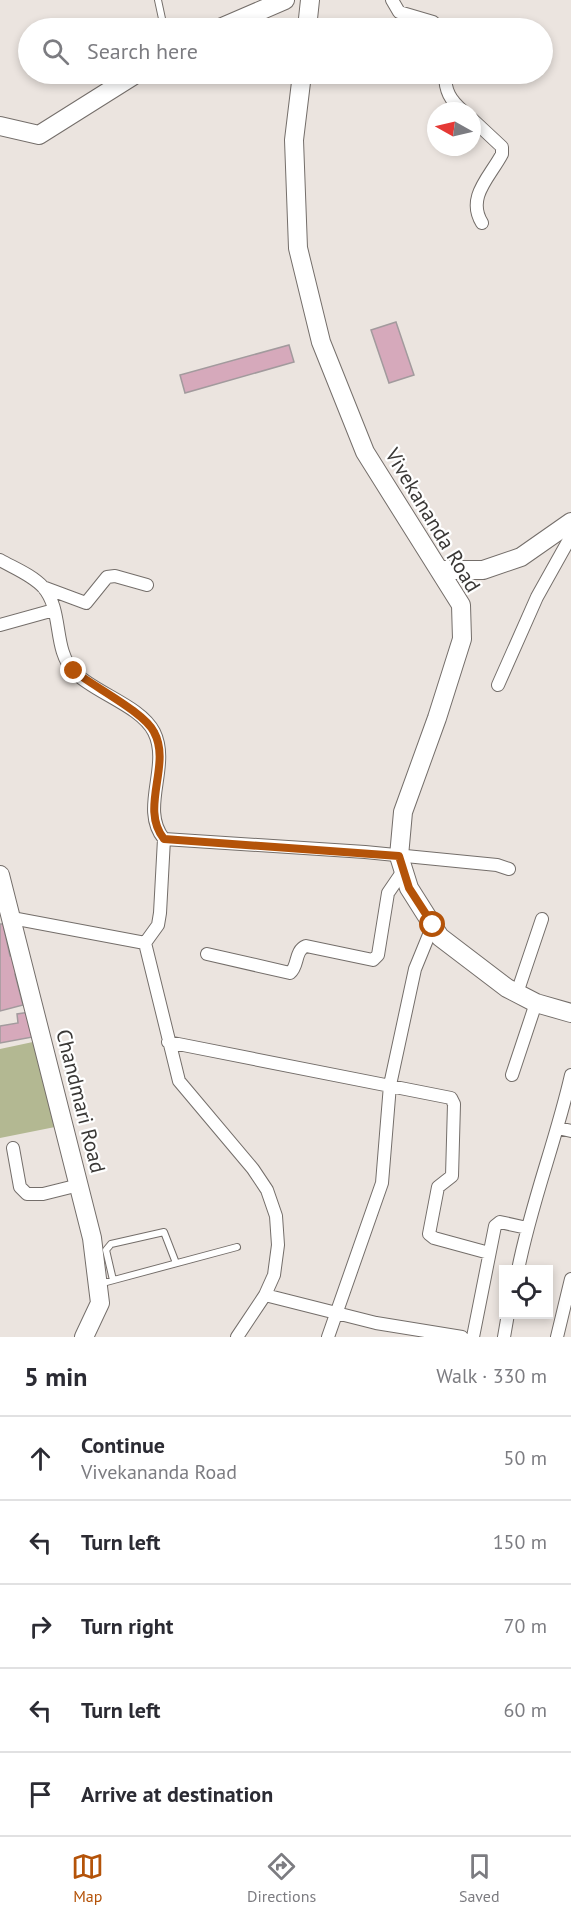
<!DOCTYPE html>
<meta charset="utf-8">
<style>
body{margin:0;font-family:"PT Sans",sans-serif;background:#f2f2f3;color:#2b2b33}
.controls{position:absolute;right:18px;bottom:18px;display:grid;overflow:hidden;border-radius:0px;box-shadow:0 3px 9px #0003}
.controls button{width:54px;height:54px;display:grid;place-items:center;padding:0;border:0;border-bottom:2px solid #e1e1e2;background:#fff;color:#2b2b33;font:30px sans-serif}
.compass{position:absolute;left:427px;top:102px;width:54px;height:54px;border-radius:50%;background:#fff;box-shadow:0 3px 9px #0003;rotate:278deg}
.stop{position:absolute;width:18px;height:18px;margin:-14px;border:4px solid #b45309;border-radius:50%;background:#fff}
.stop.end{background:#b45309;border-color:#fff;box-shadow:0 2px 6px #0008}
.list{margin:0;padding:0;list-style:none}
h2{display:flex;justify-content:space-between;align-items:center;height:78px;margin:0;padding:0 24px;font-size:26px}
h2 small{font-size:20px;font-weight:400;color:#7c7c81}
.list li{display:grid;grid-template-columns:39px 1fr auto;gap:18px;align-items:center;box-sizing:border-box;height:84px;padding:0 24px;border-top:2px solid #e1e1e2}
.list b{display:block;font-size:22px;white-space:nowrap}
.list p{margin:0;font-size:20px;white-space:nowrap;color:#7c7c81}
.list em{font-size:20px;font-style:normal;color:#7c7c81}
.icon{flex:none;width:33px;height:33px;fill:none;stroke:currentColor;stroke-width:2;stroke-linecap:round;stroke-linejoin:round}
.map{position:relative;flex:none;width:571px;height:1337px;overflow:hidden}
.search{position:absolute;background:#fff;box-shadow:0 3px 9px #0003;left:18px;right:18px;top:18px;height:66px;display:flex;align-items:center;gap:15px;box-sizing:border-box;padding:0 21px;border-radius:33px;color:#7c7c81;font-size:22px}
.sheet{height:498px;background:#fff}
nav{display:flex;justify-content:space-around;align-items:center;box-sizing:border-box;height:84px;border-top:2px solid #e1e1e2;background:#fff;font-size:16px;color:#7c7c81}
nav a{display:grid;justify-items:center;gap:3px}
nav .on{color:#b45309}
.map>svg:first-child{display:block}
</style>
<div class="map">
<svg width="571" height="1337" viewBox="0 0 571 1337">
<rect width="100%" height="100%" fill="#ebe4df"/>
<path fill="#b3b892" d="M47,1039l23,85 -70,14v-89z"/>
<path fill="#d6a9bb" stroke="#a29a9d" stroke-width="1.5" d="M396,322l18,53 -25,8 -18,-53z
M289,345l5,17 -109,31 -5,-18z
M0,924h3l7,32 6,-1 5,18 -6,1 8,31 -23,6z
M30,1012l8,24 -38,7v-17l18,-3 -1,-9z"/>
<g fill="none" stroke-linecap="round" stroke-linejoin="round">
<g stroke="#746e6a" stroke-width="8">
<path id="lane" d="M158,0l6,28
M113,1280l-7,-30 5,-6 53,-12 12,31
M99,1284l138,-37"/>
</g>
<g stroke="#746e6a" stroke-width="14">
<path id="street" d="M392,0l7,12 34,10 7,6
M445,74c0,17 5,26 18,37
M472,119l30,28v7c-12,23 -36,43 -20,69
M0,560c14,8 32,15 43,27 21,24 9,61 31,85 21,21 67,34 80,60 17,34 -15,77 10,107l201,13 132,13 12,4
M43,587l43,16 21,-26 8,-1 32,9
M0,625l54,-15
M498,685l39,-88 33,-59 -2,-14
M12,918l133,25 34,138 74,88 14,21 9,26 2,29 -4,30 -9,20 -28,42
M145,943l13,-18 2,-12 4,-74
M207,954l83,19c9,-7 4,-22 16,-27l67,14 5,-5 10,-62 15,-22
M517,993l25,-74
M168,1042l283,56 3,6 -2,72 -14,11 -9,47 5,4 55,15
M512,1075l24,-72
M558,1128l13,3
M13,1148l7,39 7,7h16l36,-9
M518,1270c13,-67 38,-129 53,-195
M265,1295l111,28 86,14
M328,1337l54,-154 8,-98 25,-116 18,-44
M473,1337l22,-111 5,-4 27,6
M504,1337l4,-23
M557,1337l14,-58"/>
</g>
<g stroke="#746e6a" stroke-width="20">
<path id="secondary" d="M220,28l65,-28
M307,28l3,-28
M302,74l-8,66 4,108 23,94 44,110 96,153 1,34 -25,79 -34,94 -4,44 10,32 31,49 67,51 29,15 35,10
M0,126l39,9 97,-61
M439,570h44l38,-13 50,-35
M0,875l92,363 8,65 -16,34"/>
</g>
<use href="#lane" stroke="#fff" stroke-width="6"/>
<use href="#street" stroke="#fff" stroke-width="12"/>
<use href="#secondary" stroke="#fff" stroke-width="18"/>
</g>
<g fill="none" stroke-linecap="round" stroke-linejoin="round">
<path stroke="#b45309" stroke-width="8" d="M74,671c20,16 70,41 80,61 18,33 -15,76 10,107l235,17 10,32 24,37"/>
</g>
<g text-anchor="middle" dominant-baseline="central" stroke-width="4.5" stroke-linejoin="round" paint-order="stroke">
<g font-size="21" fill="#3a3836" stroke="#fff">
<text transform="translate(433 520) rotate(59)">Vivekananda Road</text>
<text transform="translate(81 1101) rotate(76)">Chandmari Road</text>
</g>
</g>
</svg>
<div class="controls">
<button><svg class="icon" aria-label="locate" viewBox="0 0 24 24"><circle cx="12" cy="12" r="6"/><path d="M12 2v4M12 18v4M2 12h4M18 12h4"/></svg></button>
</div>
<svg class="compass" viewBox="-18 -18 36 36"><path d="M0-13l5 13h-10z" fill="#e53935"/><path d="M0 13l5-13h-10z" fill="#7c7c81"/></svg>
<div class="stop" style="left:433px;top:925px"></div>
<div class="stop end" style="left:74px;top:671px"></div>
<div class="search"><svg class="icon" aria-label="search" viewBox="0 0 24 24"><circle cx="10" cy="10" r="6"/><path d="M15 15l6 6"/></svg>Search here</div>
</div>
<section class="sheet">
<h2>5 min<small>Walk · 330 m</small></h2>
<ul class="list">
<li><svg class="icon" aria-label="ahead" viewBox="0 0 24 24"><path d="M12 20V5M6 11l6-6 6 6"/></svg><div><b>Continue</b><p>Vivekananda Road</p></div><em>50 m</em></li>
<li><svg class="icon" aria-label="left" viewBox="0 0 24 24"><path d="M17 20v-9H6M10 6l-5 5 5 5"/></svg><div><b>Turn left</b></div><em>150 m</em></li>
<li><svg class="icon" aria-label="right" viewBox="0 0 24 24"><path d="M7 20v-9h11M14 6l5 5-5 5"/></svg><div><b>Turn right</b></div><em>70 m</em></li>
<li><svg class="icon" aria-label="left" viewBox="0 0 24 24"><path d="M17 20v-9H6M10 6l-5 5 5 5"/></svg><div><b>Turn left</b></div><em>60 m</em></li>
<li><svg class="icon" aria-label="arrive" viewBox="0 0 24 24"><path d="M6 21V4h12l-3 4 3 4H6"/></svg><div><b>Arrive at destination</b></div></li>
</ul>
</section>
<nav>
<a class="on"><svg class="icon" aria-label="map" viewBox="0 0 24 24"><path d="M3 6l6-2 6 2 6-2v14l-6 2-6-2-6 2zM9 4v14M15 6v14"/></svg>Map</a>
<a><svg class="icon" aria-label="directions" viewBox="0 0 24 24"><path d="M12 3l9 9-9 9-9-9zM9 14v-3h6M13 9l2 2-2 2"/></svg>Directions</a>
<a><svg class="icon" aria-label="saved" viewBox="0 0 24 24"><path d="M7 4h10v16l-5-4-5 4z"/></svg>Saved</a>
</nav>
